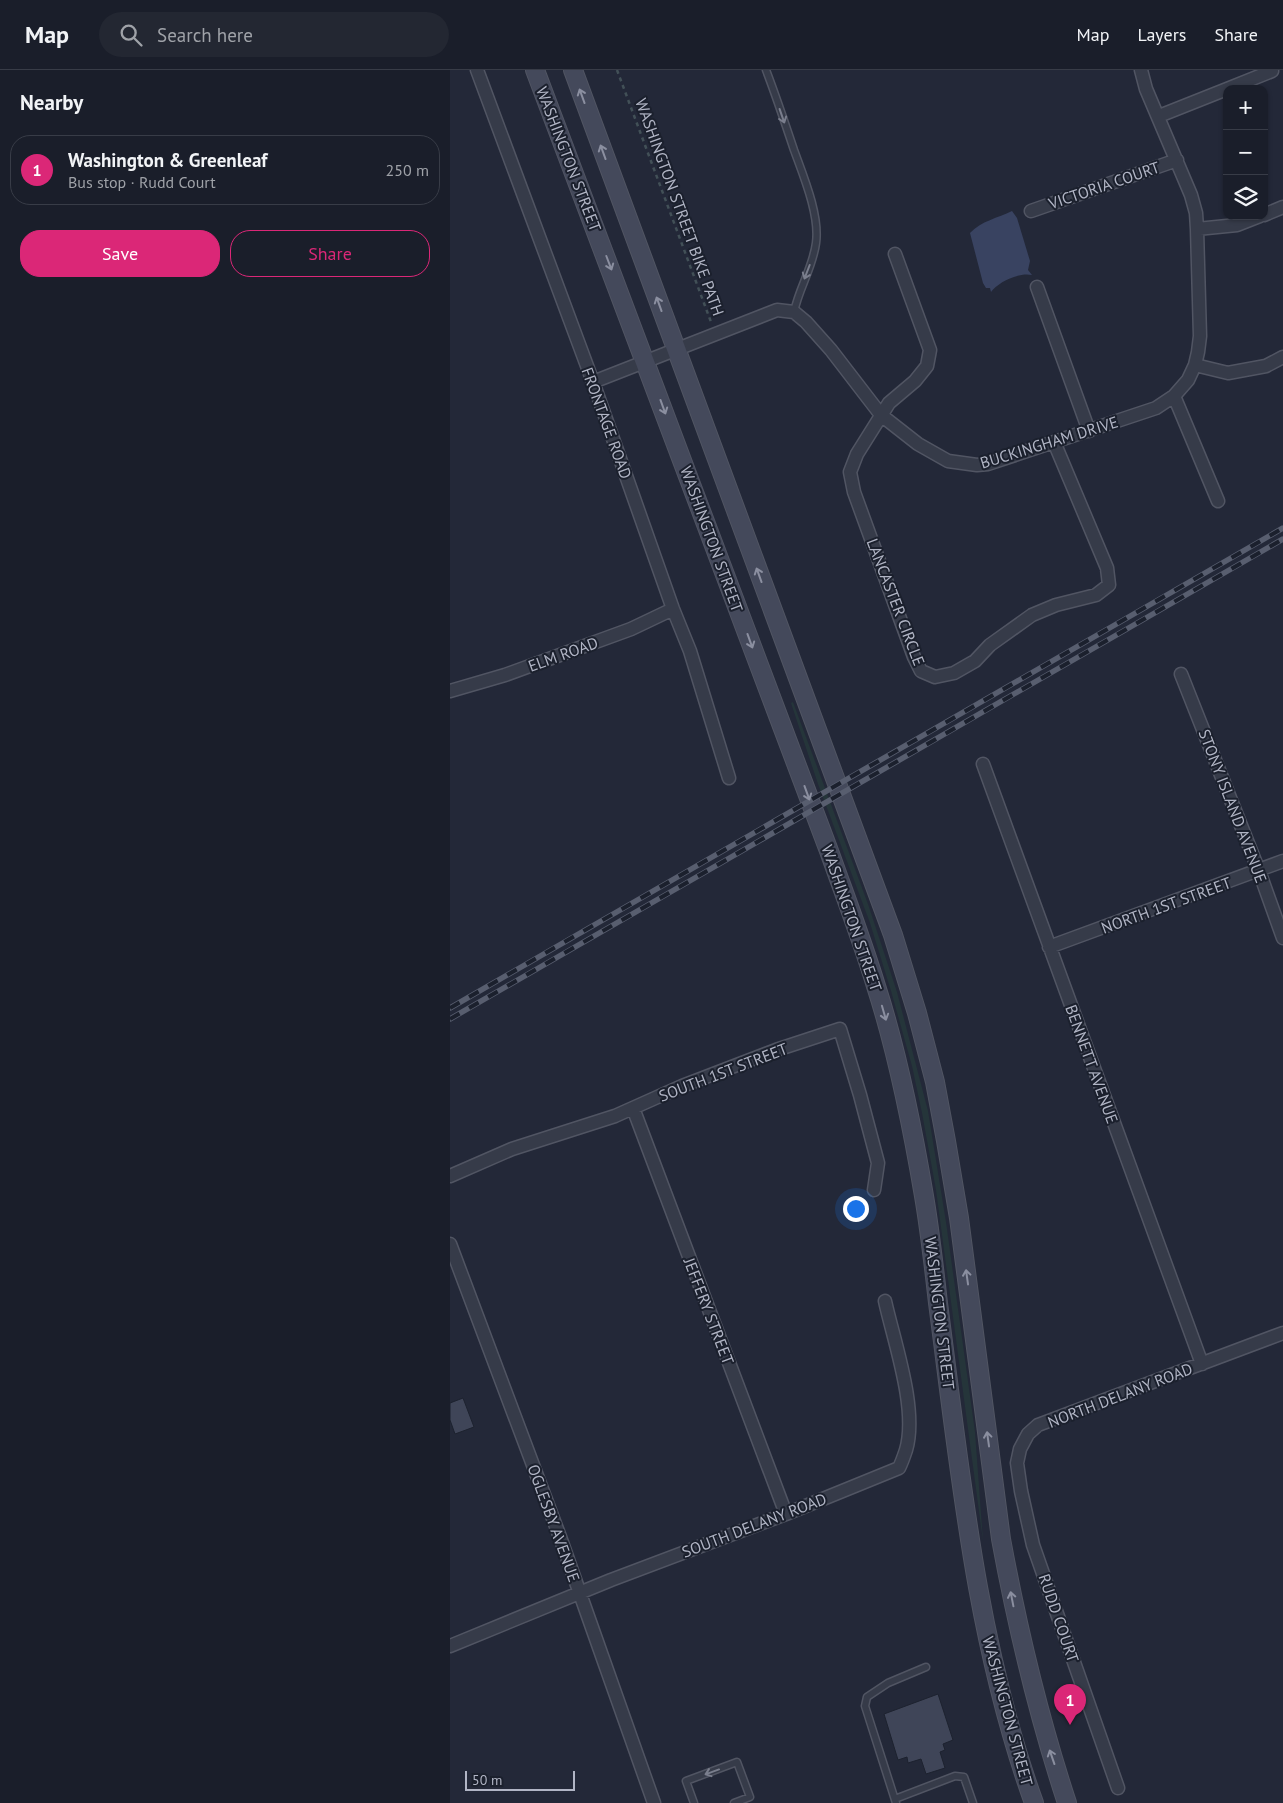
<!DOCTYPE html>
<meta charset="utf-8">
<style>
body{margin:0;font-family:"PT Sans",sans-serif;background:#232732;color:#f1f3f6}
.controls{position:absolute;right:15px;top:15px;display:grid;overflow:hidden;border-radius:10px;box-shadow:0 1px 4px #0004}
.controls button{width:45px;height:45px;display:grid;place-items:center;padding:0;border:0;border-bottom:1px solid #383c47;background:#1a1e2a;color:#f1f3f6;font:25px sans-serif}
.scale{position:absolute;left:15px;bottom:12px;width:110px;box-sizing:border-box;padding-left:5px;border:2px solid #b1b5c5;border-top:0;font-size:14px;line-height:18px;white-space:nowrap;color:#b1b5c5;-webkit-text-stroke:4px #1b202d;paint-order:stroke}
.you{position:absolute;left:405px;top:1138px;width:18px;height:18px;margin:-12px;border:4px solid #fff;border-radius:50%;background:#1a73e8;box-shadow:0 0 0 8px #1a73e833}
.badge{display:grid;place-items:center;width:32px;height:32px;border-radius:50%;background:#db2777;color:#fff;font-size:16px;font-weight:700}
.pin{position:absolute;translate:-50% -41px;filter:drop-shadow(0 1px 2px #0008)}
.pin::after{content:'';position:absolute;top:26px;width:18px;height:15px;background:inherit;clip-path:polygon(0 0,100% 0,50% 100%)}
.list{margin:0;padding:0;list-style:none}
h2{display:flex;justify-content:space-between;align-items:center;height:65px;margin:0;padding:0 20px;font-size:21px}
h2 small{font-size:16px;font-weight:400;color:#9fa2a8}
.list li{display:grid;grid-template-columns:32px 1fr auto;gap:15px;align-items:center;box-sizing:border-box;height:70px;margin:0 10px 10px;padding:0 10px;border:1px solid #383c47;border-radius:20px}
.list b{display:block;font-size:19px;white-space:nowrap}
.list p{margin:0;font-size:16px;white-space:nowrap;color:#9fa2a8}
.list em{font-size:16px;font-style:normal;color:#9fa2a8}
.actions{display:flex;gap:10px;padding:15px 20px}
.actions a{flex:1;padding:11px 0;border:1px solid #db2777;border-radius:20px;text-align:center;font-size:18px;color:#db2777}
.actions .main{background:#db2777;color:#fff}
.icon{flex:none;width:28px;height:28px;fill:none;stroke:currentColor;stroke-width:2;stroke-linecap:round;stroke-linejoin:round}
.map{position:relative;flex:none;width:833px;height:1733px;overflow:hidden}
header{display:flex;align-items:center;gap:30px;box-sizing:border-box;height:70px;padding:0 25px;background:#1a1e2a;border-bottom:1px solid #383c47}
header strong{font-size:24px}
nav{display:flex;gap:28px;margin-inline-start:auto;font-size:18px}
.search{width:350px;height:45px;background:#232732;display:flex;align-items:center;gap:12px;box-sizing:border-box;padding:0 18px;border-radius:28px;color:#9fa2a8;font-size:19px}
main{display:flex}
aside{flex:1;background:#1a1e2a}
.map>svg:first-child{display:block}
</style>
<header>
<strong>Map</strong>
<div class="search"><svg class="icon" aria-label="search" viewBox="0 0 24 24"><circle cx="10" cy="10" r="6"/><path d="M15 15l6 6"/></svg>Search here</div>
<nav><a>Map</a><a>Layers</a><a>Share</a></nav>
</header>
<main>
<aside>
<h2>Nearby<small></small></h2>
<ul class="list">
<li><span class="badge">1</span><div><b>Washington &amp; Greenleaf</b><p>Bus stop · Rudd Court</p></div><em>250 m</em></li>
</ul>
<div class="actions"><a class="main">Save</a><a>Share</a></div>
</aside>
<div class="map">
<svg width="833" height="1733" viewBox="0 0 833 1733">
<rect width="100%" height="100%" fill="#232838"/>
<path fill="#25353a" d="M343,632l75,202 29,88 31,119 18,111 29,210 8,109 -47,-351 -14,-77 -10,-47 -21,-75 -21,-68 -52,-139 -27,-81z"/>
<path fill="#394361" d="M562,141l5,7 13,43 -2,9 4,5c-13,-3 -34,7 -41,17l-1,-4h-4l-3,-5 -13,-50c11,-12 28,-15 42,-22z"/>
<path fill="#3f4558" stroke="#1d222f" d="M13,1328l11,29 -19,7 -5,-14v-17z
M488,1624l15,46 -10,4 2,6 -5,2 5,16 -19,6 -5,-15 -13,4 -1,-6 -9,3 -14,-46z"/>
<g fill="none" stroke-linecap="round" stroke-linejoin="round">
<g stroke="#515563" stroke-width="9">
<path id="lane" d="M316,0c10,26 19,53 28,80 9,25 26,65 22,93 -3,24 -17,45 -22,69
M445,1729l60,-23 9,1 9,26
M244,1733l-8,-22 51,-19 13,35 -16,6
M446,1733l-31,-97 2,-9 21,-14 38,-16"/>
</g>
<g stroke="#515563" stroke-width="15">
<path id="street" d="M27,0l116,312 80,227 17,42 39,127
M777,19l45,-18
M709,46l68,-27
M581,141l146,-51
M814,145l19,-8
M747,159l40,-4 23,-9
M445,184l35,96 -3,16 -12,15 -26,22 -32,51 -7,18 4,20 60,165 7,14 14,6 19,-4 21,-12 15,-16 42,-30 24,-10 40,-10 13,-10 -2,-17 -53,-126
M587,217l52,144
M745,295l33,8 38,-7 17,-9
M143,312l184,-72 17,2 12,10 25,28 50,65 37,29 30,17 29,4 11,-1 168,-56 18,-12 14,-16 7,-15 3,-13 2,-16 -3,-107 -1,-16 -5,-18 -45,-106 -5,-19
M724,326l44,105
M731,604l78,197 24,67
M0,621l55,-16 126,-46 42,-20
M533,694l219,600
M599,877l234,-86
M183,1038l153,406
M0,1106l62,-27 103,-33 67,-30 94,-36 64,-21 20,66 18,68 -4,27
M0,1174l110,293 94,266
M0,1576l161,-66 175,-66 113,-46c3,-6 5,-12 7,-18 12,-41 -12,-108 -21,-149
M668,1718l-85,-243 -12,-54 -4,-28 3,-14 8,-15 10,-9 245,-92"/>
</g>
<g stroke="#515563" stroke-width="20">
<path id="secondary" d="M85,0l294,781c16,45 33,89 47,135 22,68 36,139 48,210 6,35 10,71 14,107 22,168 38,339 96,500
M123,0l320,865 24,78 18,69 11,59 13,77 42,321c17,92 37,176 66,264"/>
</g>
<path stroke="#425057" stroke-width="2.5" stroke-dasharray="4 4" stroke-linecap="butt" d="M167,0l94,252"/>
<use href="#lane" stroke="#363b49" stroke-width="6"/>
<use href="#street" stroke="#363b49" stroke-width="12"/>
<use href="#secondary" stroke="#44495b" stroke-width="18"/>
<g stroke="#585e6f" stroke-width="5.5">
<path id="rail" d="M0,938l833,-480
M0,949l833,-480"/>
</g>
<use href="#rail" stroke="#1b202d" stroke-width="4" stroke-dasharray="11" stroke-linecap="butt"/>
</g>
<defs><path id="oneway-shaft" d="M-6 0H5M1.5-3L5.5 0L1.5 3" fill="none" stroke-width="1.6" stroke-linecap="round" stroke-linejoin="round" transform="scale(1.25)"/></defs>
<g stroke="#8b8fa0">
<use href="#oneway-shaft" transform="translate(132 26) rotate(-110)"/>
<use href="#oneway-shaft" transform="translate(153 82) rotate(-110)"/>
<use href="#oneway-shaft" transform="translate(159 193) rotate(69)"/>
<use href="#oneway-shaft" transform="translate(209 234) rotate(-110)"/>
<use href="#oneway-shaft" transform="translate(213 337) rotate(70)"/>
<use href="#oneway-shaft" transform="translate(309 505) rotate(-110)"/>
<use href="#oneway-shaft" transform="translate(300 571) rotate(70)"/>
<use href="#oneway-shaft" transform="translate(357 723) rotate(70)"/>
<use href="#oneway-shaft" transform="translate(434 943) rotate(74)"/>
<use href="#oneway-shaft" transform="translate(517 1207) rotate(-98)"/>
<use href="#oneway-shaft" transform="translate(538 1369) rotate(-98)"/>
<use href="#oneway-shaft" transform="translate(562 1529) rotate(-101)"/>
<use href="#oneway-shaft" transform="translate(602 1687) rotate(-109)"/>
</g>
<g stroke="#7a7e8d">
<use href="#oneway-shaft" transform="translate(332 46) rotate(71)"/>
<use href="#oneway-shaft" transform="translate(357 202) rotate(111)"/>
<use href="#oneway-shaft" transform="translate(262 1702) rotate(160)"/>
</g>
<g text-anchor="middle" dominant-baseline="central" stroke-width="4" stroke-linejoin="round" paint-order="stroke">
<g font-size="16" fill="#b1b5c5" stroke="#1b202d">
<text transform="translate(119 89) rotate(69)">WASHINGTON STREET</text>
<text transform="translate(654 115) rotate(-19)">VICTORIA COURT</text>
<text transform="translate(230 137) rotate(70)">WASHINGTON STREET BIKE PATH</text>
<text transform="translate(157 353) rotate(70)">FRONTAGE ROAD</text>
<text transform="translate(599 372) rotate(-17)">BUCKINGHAM DRIVE</text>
<text transform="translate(262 469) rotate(70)">WASHINGTON STREET</text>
<text transform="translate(446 532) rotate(69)">LANCASTER CIRCLE</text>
<text transform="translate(113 584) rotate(-20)">ELM ROAD</text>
<text transform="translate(783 736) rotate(69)">STONY ISLAND AVENUE</text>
<text transform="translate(716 835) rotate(-20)">NORTH 1ST STREET</text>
<text transform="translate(402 848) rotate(71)">WASHINGTON STREET</text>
<text transform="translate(642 994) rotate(70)">BENNETT AVENUE</text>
<text transform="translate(273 1002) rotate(-21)">SOUTH 1ST STREET</text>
<text transform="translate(259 1241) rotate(69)">JEFFERY STREET</text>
<text transform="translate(490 1243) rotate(83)">WASHINGTON STREET</text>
<text transform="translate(670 1325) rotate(-21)">NORTH DELANY ROAD</text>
<text transform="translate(104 1453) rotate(70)">OGLESBY AVENUE</text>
<text transform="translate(304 1455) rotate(-21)">SOUTH DELANY ROAD</text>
<text transform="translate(609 1548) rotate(71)">RUDD COURT</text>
<text transform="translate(558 1641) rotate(75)">WASHINGTON STREET</text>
</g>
</g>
</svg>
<div class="controls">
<button>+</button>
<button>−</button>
<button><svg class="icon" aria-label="layers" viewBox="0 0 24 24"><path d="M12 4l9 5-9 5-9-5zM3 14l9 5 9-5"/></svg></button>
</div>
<div class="scale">50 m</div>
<div class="you"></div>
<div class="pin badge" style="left:620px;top:1655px">1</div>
</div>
</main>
